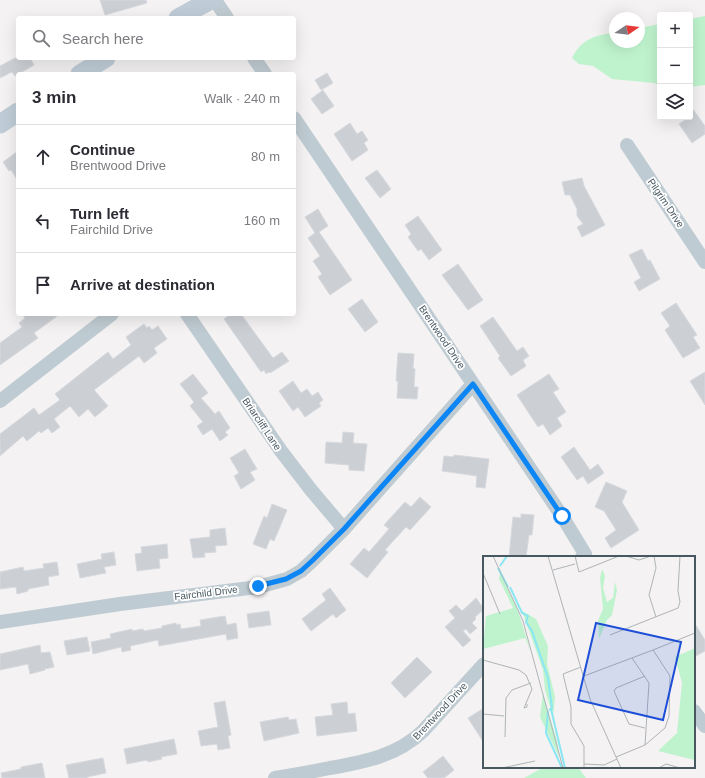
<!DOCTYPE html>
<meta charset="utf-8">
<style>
body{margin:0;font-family:Arial,sans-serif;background:#f7f7f7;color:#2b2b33}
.controls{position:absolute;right:12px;top:12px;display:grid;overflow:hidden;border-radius:4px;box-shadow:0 4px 16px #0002}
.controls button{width:36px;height:36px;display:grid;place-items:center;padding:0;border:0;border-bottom:1px solid #e1e1e2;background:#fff;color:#2b2b33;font:20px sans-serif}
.compass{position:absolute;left:609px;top:12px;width:36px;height:36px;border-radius:50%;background:#fff;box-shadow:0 4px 16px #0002;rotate:77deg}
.stop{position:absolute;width:12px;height:12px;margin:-9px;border:3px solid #0c86f4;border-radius:50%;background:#fff}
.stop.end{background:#0c86f4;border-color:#fff;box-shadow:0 1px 4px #0008}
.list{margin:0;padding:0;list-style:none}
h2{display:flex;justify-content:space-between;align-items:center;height:52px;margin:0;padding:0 16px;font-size:17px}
h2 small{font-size:13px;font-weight:400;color:#7c7c81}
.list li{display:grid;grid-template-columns:26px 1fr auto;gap:12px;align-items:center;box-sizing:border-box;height:64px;padding:0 16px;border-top:1px solid #e1e1e2}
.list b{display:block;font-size:15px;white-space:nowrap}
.list p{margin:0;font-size:13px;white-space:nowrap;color:#7c7c81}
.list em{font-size:13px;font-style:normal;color:#7c7c81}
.icon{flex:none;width:22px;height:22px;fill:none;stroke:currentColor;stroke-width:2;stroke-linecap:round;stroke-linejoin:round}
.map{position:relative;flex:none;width:705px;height:778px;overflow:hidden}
.search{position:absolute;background:#fff;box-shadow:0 4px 16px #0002;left:16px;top:16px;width:280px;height:44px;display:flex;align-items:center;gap:10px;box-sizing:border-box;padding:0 14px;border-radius:4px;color:#7c7c81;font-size:15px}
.panel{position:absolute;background:#fff;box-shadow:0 4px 16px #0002;left:16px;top:72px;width:280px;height:244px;border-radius:4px}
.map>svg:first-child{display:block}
</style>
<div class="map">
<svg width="705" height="778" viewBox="0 0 705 778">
<rect width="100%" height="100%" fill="#f4f2f2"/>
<path fill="#bff3ce" d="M705,16v69l-15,2v-68z
M660,24v61l-6,-2 -42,-4 -19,-13 -14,-2 -7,-6c10,-20 23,-22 43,-26v10h24v-14z
M544,767h34l8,11h-62z"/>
<path fill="#ccd0d5" stroke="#d6d9de" d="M100,0h46l1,3 -42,12z
M15,58h15l4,7 -19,11 -3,-4 -12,6v-12z
M327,73l6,10 -12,7 -6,-10z
M323,90l11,16 -12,8 -11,-15z
M690,105l15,21v8l-13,9 -13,-19 11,-7z
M350,123l7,11 5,-3 6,9 -4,3 4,7 -16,11 -18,-27z
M18,151v30l-7,-11 -2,1 -6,-9z
M377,170l14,19 -11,9 -15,-20z
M582,178l2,8 21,39 -23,12 -5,-10 6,-3 -6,-8v-7l-7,-14h-5l-3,-13z
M318,209l10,17 -9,6 33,48 -22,15 -12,-18 4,-3 -9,-13 7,-5 -12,-18 7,-5 -10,-16z
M418,216l24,34 -13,10 -8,-11 -3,2 -10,-14 3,-3 -6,-9z
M642,249l6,12 2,-1 10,19 -21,12 -5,-9 7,-4 -12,-23z
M458,264l25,36 -15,10 -26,-35z
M362,299l16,23 -13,10 -17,-23z
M676,303l21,32 -4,2 7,11 -17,10 -18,-28 5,-4 -9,-13z
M22,314h38l-26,19 4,5 -38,27v-22l22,-16 -3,-4 6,-5z
M231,314h10l32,44 9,-6 7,9 -19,12 -1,-1 -3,2 -2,-4 -3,2 -37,-53z
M493,317l24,34 6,-4 6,9 -6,4 3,6 -15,10 -13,-18 2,-2 -20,-30z
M144,324l3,4 2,-2 3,4 6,-4 9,13 -13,9 3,5 -13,10 -5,-7 -45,34 14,16 -13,11 -7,-8 -9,8 -9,-11 -16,13 6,8 -8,6 -4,-5 -7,5 -2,-2 -12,10 -4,-5 -23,20v-22l34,-26 5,7 21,-15 -5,-6 53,-42 5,7 18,-14 -5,-8z
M398,353l16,1 -1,14 2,1 -1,18h4l-1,12 -20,-1 1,-17h-2z
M705,372v33l-15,-24z
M193,374l15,19 -7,5 14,16 4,-3 11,17 -5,4 3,3 -8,6 -8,-12 -9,6 -6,-9 6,-4 -13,-16 4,-4 -14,-18z
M549,374l10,15 -6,3 13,20 -9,6 5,8 -12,9 -7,-11 -5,3 -21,-32z
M293,381l8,12 6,-4 5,7 6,-4 5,8 -4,3 2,3 -16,11 -7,-10 -5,4 -14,-20z
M343,432l11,1 -1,10 14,1 -3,27 -15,-1v-5l-24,-2 1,-21 16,1z
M574,447l16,23 8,-6 6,9 -16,11 -5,-8 -6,4 -16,-23z
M245,449l12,20 -7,3 5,8 -14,9 -7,-13 5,-3 -9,-15z
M454,455l35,4 -4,29 -9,-1 1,-11 -35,-5 2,-15 9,1z
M606,482l21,9 -5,11 17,28 -28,18 -6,-10 11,-8 -12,-19 -9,-4z
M420,497l11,10 -21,23 -4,-3 -21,23 3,2 -21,26 -17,-14 14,-16 5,4 20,-23 -5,-4 21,-23 6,5z
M272,504l15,6 -13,31 -4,-2 -4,10 -13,-5 11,-28 3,2z
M521,514l13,1 -2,20h-3l-3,22h-17l4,-40 8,1z
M225,528l2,17 -12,1 1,6 -12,1 1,4 -12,1 -3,-19 20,-2v-7z
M167,544l1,14 -9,1 1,9 -23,3 -2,-17 7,-1 -1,-6z
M114,552l2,13 -12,2 2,6 -26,5 -3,-14 25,-5 -1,-5z
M57,562l2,13 -11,2 1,8 -21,4v2l-11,3 -1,-7 -16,2v-17l23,-5 1,4 20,-3 -1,-4z
M330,588l16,22 -10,8 -3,-4 -22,17 -9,-12 24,-19 -4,-6z
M476,598l8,11 -9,8 1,2 -4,4 5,5 -7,6 -4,-5 -3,2 8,9 -8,7 -18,-20 10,-9 -6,-7 7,-6 6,6z
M269,611l2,14 -22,3 -2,-14z
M225,616l2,9 9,-2 2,15 -11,2 -1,-6 -67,12 -1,-6 -28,6 1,4 -9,2 -1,-5 -28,7 -2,-12 20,-4 -1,-4 22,-5v2l11,-2 1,2 18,-3v-2l14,-3v2l4,-1 1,5 20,-3 -1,-6z
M694,622l11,18v11l-11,6z
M87,637l3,14 -23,4 -3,-14z
M40,645l1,8 9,-1 4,15 -9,2v1l-15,4 -2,-10 -28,6v-16z
M417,657l15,15 -27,26 -14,-15z
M225,701l6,34 -3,1 2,12 -12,2 -1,-6 -16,2 -3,-15 20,-4 -4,-24z
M347,702l1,12 7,-1 2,18 -40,5 -2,-19 18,-2 -2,-11z
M484,708v35l-16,-25z
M288,717l1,3 7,-1 3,14 -35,8 -4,-19z
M174,739l3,15 -16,3 1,2 -14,3 -1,-2 -20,4 -3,-15z
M443,756l11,14 -10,8h-16l-5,-6z
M103,758l3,15 -19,4 1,1h-19l-3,-13z
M42,763l3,15h-43l-1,-5 20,-4v-2z"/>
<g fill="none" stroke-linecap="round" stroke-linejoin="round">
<path stroke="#bfcbd2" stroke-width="14" d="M215,0l12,18
M254,58l11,16
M294,118l268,398 23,38 -3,3
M627,145l78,117
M187,314l94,137 30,39 33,39
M0,401l112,-87
M0,622l120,-18 138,-17 29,-8 14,-8 12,-11 31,-31 129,-145
M694,711l11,15
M275,778c18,-3 36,-6 55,-10 34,-6 67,-12 93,-37l61,-67"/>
<path stroke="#bfccd7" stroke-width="19" d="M178,18l33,-18
M80,74l26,-16
M0,124l18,-12"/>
</g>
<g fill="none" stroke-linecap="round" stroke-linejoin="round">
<path stroke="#0c86f4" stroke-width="5" d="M258,586l28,-7 15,-8 12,-11 31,-31 129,-145 89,132"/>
</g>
<g text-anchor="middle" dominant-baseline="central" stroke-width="3.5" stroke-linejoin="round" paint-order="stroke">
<g font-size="10" fill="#485861" stroke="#fff">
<text transform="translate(666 203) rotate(56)">Pilgrim Drive</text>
<text transform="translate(442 337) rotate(56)">Brentwood Drive</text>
<text transform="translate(262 424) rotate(56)">Briarcliff Lane</text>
<text transform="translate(206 593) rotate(-7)">Fairchild Drive</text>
<text transform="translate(440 711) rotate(-47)">Brentwood Drive</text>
</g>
</g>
<g transform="translate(483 556)">
<rect width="212" height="212" fill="#f4f2f2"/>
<path d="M119,13l3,7 -2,12 4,14 6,-4 2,-16 2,8 -5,25 -5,5 -8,19 -1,-18 5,-12 -3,-31zM17,17l16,32 15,47 -6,-14 -42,11 3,-33 27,-8 -14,-29zM39,55l14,8 12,27 -1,18 8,33 -2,20 -8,-27 -2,-20zM212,92v112l-37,-9 19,-18 5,-50 -7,-26zM60,137l14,48 2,16 -19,-40z" fill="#bff3ce"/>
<path fill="none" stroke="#89e7f3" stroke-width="2" d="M17,10l7,-10M15,12l10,19M27,31l12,26 6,3 -2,6 6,9 16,47 4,30 -3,2M68,153l14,59M65,155l-2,22 16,35"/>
<path fill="none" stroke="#afb4b8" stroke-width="1" d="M10,0l30,65 40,147M65,0l42,143 31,69M92,0l4,16 40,-16M143,0l13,4 12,-4M171,0l2,12 -7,27 7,22M70,14l22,-6M0,17l17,41M127,79l68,-27 2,-6 -2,-11 2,-35M170,94l42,-17M0,104l36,10 7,5 6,14 -8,19 3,-1v-3M98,111l-18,7 8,33v17l13,22v22M101,120l69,-26 17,26 -1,40 -4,12 -20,17M162,120l-29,12 -2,3 15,33 16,4M0,158l21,2M22,181l1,-39 6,-8 19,-7M133,201l29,-12 4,-62 -17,-25M101,208l20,1 13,-6M19,212l33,-7M176,212l7,-4 14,4"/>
<path fill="#1d4ed8" fill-opacity="0.15" stroke="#1d4ed8" stroke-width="2" d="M113,67l85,19 -18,78 -85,-20z"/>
<rect width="212" height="212" fill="none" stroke="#485861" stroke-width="2"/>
</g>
</svg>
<div class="controls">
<button>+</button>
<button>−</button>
<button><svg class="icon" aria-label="layers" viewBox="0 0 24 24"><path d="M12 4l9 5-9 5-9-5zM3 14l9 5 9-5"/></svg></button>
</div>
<svg class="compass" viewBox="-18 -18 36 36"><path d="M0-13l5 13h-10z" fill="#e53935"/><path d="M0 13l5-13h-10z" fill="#7c7c81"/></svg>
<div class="stop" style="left:562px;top:516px"></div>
<div class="stop end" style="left:258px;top:586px"></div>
<div class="search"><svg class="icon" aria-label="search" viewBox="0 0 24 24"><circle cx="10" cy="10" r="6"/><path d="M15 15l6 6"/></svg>Search here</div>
<section class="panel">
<h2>3 min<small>Walk · 240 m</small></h2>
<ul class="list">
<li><svg class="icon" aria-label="ahead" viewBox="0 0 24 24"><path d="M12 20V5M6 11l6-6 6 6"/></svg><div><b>Continue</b><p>Brentwood Drive</p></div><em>80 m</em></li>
<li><svg class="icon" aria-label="left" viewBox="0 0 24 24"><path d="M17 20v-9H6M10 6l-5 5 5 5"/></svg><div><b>Turn left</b><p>Fairchild Drive</p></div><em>160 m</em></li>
<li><svg class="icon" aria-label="arrive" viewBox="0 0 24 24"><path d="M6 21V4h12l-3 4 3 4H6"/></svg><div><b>Arrive at destination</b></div></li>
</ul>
</section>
</div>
